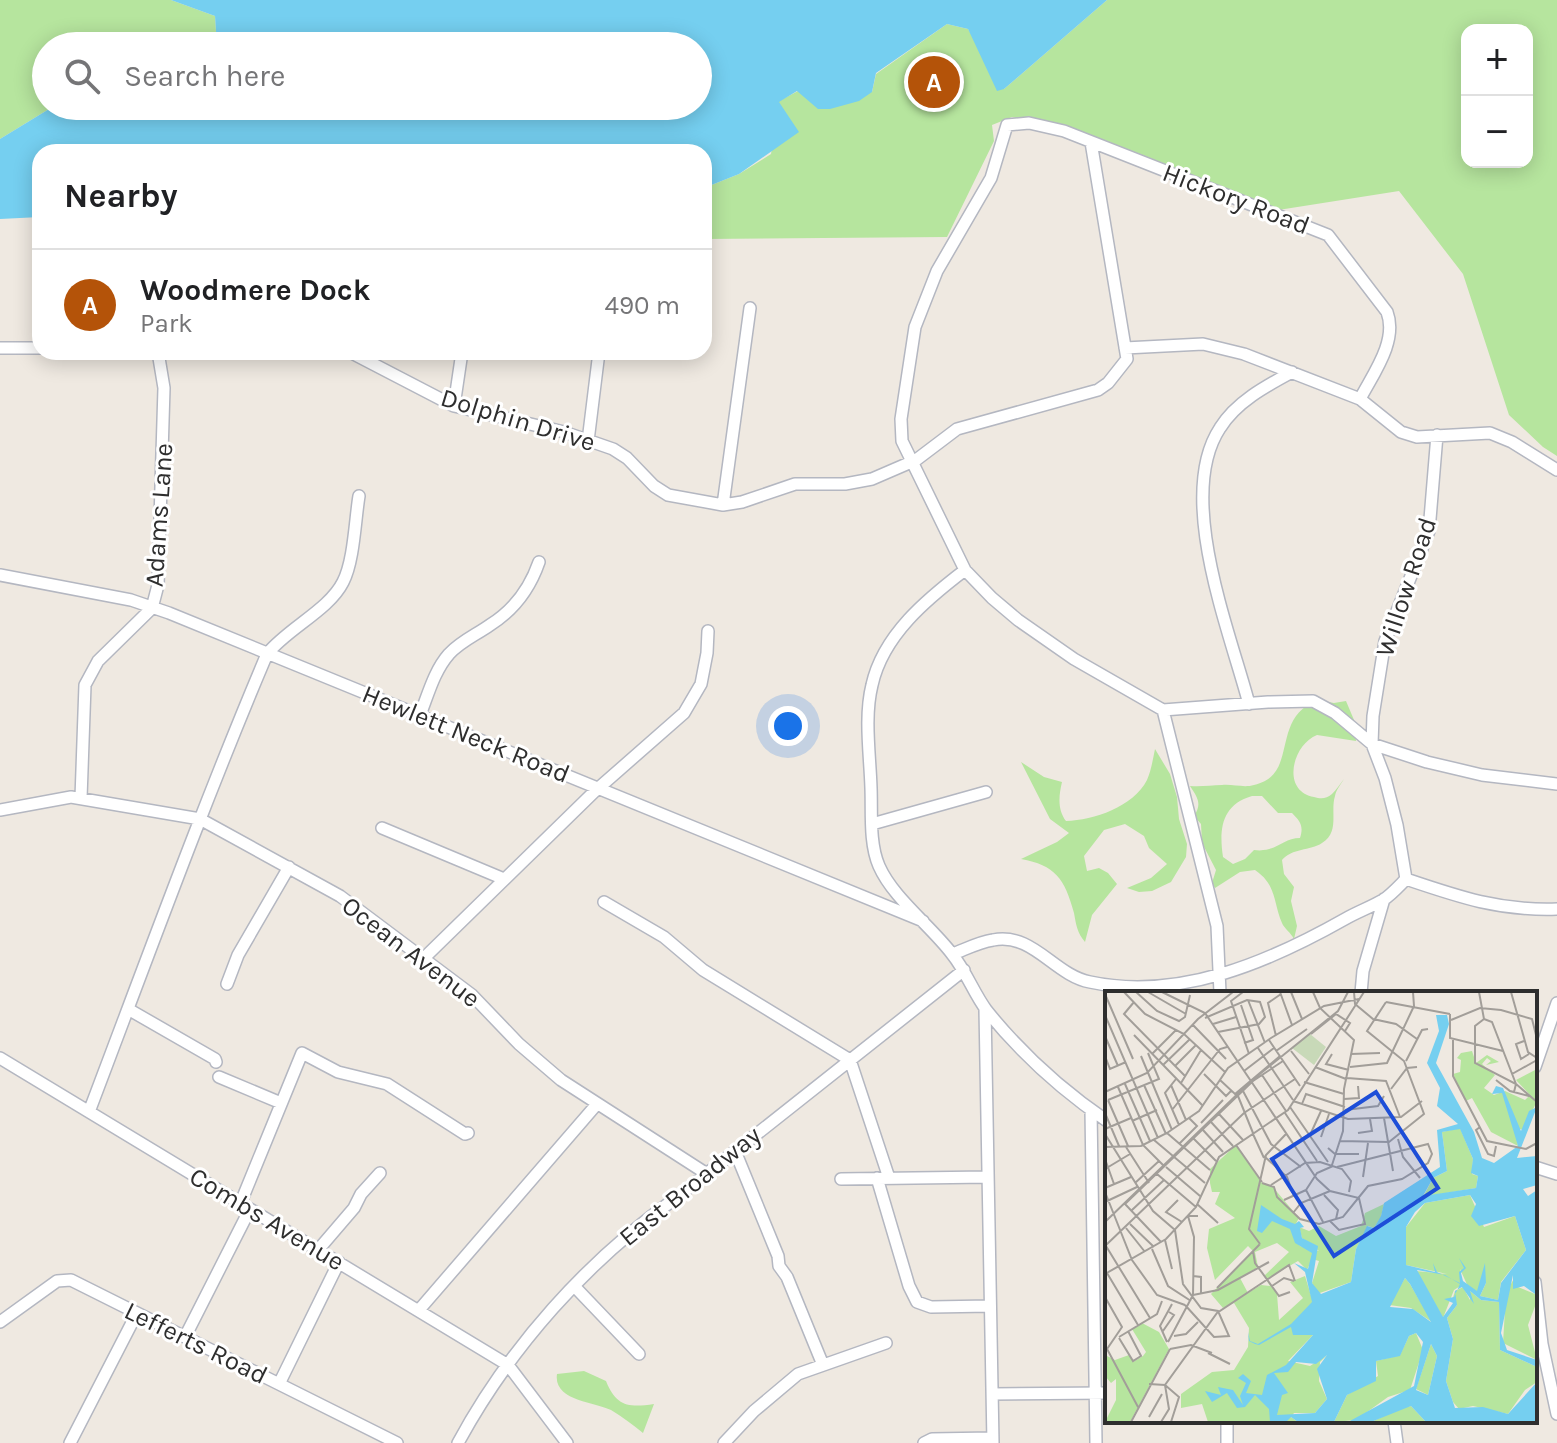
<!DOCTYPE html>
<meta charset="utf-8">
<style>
body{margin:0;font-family:Karla,sans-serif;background:#f6f6f6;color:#202124}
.controls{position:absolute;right:24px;top:24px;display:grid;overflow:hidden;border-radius:16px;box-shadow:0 4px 20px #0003}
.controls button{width:72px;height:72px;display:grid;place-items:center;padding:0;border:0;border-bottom:2px solid #e0e0e0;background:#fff;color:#202124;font:40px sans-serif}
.you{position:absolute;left:788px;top:726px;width:28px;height:28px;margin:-20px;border:6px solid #fff;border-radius:50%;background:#1a73e8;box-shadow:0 0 0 12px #1a73e833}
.badge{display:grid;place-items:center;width:52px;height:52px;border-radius:50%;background:#b45309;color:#fff;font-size:26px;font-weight:700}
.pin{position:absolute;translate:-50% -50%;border:4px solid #fff;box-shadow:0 2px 8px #0006}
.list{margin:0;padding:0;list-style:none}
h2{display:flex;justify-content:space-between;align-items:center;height:104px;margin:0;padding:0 32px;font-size:34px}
h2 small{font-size:26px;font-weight:400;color:#757577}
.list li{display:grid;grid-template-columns:52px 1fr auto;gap:24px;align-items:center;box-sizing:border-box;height:112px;padding:0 32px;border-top:2px solid #e0e0e0}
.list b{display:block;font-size:30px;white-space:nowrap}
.list p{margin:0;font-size:26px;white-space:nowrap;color:#757577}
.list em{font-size:26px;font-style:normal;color:#757577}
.icon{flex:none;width:44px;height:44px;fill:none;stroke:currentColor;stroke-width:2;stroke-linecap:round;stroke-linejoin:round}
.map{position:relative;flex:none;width:1557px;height:1443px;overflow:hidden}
.search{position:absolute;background:#fff;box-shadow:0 4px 20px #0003;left:32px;top:32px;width:680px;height:88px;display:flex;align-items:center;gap:20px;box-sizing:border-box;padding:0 28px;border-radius:44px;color:#757577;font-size:30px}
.panel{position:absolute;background:#fff;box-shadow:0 4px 20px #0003;left:32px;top:144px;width:680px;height:216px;border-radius:24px}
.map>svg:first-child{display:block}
</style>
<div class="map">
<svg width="1557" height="1443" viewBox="0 0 1557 1443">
<rect width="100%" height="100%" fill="#efe9e1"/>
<path fill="#b6e59e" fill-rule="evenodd" d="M0,0h171l44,16 2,30h-171v60h8l-54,33z
M1107,0h450v456l-14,-9 -34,-32 -46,-141 -64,-83 -127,20 -208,-82 -52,-12 -20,8 2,16 -47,96 -243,2v-51l35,-14 32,-20 8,-53 19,-10 74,1 4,-18 71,-50 21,5 36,60zM1467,30h60v132h-60z
M1318,700l16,3 12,-2 8,19 2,21 -39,-6c-25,10 -36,56 -3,62 7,2 12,2 18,-3 4,-4 8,-10 12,-15 -3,5 -8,11 -9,17 -5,16 5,36 -13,47 -12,8 -30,5 -40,17l2,14 10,13 -3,14 6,25 -3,13c-3,-6 -10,-11 -12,-16 -9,-21 -5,-38 -27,-53l-15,2 -25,16 -3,-5 4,-13 -14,-27 -1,-19 -7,-8c8,-12 4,-18 -4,-30 12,1 21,-1 32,-1 11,-1 22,3 32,0 46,-10 15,-67 64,-85zM1252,796h10l16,17h14c8,8 12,13 8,25 -18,0 -24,15 -46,12l-9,9 -12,5 -10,-7c-4,-27 -2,-52 29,-61z
M1155,749l15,25 7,23 2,22 8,25 -1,13 -15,25 -19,9 -13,1 -12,-4 24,-10 16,-14 -18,-16 -5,-12 -19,-12 -21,6 -20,26 3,15 12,-3 9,5 9,11 -25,31 -7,27c-8,-9 -9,-18 -11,-29 -9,-34 -19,-48 -53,-54l36,-17 12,-9 -19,-14 -29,-57 23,15 18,5c-3,13 -5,27 4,39 28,-1 67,-14 81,-41 4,-9 6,-21 8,-31z
M584,1371l22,10c10,25 22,27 48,23l-11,29c-10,-8 -20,-16 -32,-23 -16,-8 -58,-9 -54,-36z"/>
<path fill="#75cff0" d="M171,0h936l-103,89 -7,2 -29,-62 -21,-5 -71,49 -4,19 -13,9 -29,8h-12l-21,-18 -18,11 20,30 -60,42 -35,14v-36h-664v65l-40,2v-80l54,-33h644v-60h-481l-2,-30z"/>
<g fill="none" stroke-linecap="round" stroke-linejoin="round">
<g stroke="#b4b7c1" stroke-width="14">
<path id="minor" d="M0,348h40
M1125,348l78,-4 41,10 116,45 41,33 16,5 73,-4 22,9 45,28
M350,352l104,54 110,26 49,17 14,9 27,28 14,9 55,10 19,-3 53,-18h50l27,-5 44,-19 41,-31 141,-39 10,-7 19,-24 -36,-217
M454,406l8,-54
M588,441l11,-89
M723,505l27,-197
M965,570c-38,29 -82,65 -93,115 -8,32 -2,70 -1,103 1,24 -2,55 8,78 14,32 52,60 73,88 14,17 22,40 35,57 34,42 76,80 120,110
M0,575l131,25 38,13 754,308
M1249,704c-19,-72 -74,-208 -29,-276 16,-26 46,-42 72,-56
M1163,710l105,-8 45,-1 22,12 37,31 55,18 55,13 75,9
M420,715c8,-20 14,-44 29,-61 12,-13 27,-19 41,-29 24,-15 40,-37 49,-63
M81,798l4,-113 13,-24 54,-53 6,-23 6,-197 -6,-36
M0,810l71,-13 129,22 140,77 132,99 47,49 42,36 146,94
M872,824l114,-32
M382,828l122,51
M1406,879l-9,-54 -12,-47 -13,-34 1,-28 12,-75 44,-110 8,-96
M1406,879c53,18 94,32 151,30
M604,902l60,35 39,33 147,90 39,118
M953,954c13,-5 26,-12 40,-14 40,-8 61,35 97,42 89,19 179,-20 255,-63 12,-7 26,-12 38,-19 8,-5 16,-14 23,-21
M424,958l170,-166 90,-79 17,-29 6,-31 1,-22
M227,984l11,-29 51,-88
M1220,993l-3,-67 -54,-216 -89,-51 -56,-39 -26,-22 -27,-28 -63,-129 -1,-22 14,-92 22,-56 54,-93 16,-53 22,-2 35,8 264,104 59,77c11,29 -14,62 -27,87
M1361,993l2,-22 21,-72
M128,1009l87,50 1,3
M985,1009l8,434
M0,1058l508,307 59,78
M1535,1067l22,-64
M219,1077l62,26
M1091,1110l5,333
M89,1112c58,-153 114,-307 178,-458 21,-26 62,-44 76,-72 11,-21 12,-62 16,-86
M735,1151l43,105 1,10 8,11 36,88
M1535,1167l22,7
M877,1178l32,108 8,16 14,5 59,-1
M841,1179l147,-2
M241,1202l61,-149 36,19 49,12 78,50 3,-1
M318,1250l36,-42 7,-14 19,-21
M1535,1282l7,62 15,70
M575,1287l64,67
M419,1310l178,-206
M0,1322l57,-41 14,-1 326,163
M185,1337l65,-128
M279,1384l60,-122
M992,1394l115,-1
M1227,1421v22
M1394,1421l3,22
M70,1443l67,-130
M458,1443c52,-96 129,-182 218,-245l288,-228
M724,1443l30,-32 44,-37 88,-31
M924,1443l8,-4 60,-1"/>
</g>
<use href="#minor" stroke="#fff" stroke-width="11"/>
</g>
<g text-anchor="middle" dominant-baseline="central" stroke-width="6" stroke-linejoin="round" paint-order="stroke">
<g font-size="26" fill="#2e2e2e" stroke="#fff">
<text transform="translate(1236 199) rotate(21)">Hickory Road</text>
<text transform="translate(518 420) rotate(17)">Dolphin Drive</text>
<text transform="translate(159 515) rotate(-86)">Adams Lane</text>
<text transform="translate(1406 587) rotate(-72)">Willow Road</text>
<text transform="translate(466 734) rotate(22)">Hewlett Neck Road</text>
<text transform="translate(411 952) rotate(37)">Ocean Avenue</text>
<text transform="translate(690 1186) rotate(-39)">East Broadway</text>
<text transform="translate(267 1219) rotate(31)">Combs Avenue</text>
<text transform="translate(196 1343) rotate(26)">Lefferts Road</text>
</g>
</g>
<g transform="translate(1105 991)">
<rect width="432" height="432" fill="#efe9e1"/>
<path d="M367,60l4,12 11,-8 12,7 -13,3 5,-4 -4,-3 -5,6 13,11 -11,13 10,7 11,-4 20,9 5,-5 -14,-15 21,-11v32l-14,29 -8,-3 3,19 -27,-14 -19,-34 -6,3 -13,-27 7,-2 1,-12 -4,-2 4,-5zM355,137l13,31 -1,15 6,2 -2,12 -53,9 10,-19 14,-7 -5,-39zM131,154l26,38 10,3 27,32 -7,13 8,15 19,5 -17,-13 -3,-11 10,4 10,-5 17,10 25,-10 4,-13 19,-9 -3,13 -7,11 -6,-2 -12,23 -5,33 -34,12 -5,-11 7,-22 -7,-2 -5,11 -9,-9 -31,18 10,15 2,26 24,-22 -13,-16 15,-6 8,26 -20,33h20l-25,26 22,5 17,-11 -7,7 -1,19 8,18 -12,14h-21l-3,4 7,5h-90l-6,-18 -21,4v-14l31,-22 22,-2 14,-23 1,-19 -15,-25 -11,5 -12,-14 42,-43 -5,-5 -33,34 -8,-32 2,-19 26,-11 -20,-14 5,-12h-8l-2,-9v-14zM172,252l12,9 -25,24 6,10 -9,-1 -13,8 -8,-15 18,-11 -3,-15zM365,204l14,32 31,-11 11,34 -25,32 -3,18 -18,-4 6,-13 -5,-7 3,6 -7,10 -8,-3 -9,-20 2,16 -8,5 -11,28 -27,-47 31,3 -41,-9v-38l19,-24zM412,282l-4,12 22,9 2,-17v24l-9,24 9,35 -34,-17 3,-50zM300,287l5,6 22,38 -21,-14 -22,-3zM358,296l7,13v-9l11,9 18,2 1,48 37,17v15l-12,8 -17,24 -35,-8 -14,3 -6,-7 -7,-21 7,-42 -6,-21 10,-13 -5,-4 3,-10zM37,332l17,9 10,17 -39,73h-25l11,-22v-21l-5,4 -6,-7v-21l10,5 14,-5 4,7 10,-6 3,-4 -14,-23zM311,342l7,17 -13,40 -22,7 -32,23 -22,2 13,-27 31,-19 -2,-15 24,-6 9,-19zM326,353l6,12 -9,39 -12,-6zM306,415l15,16h-55l31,-14z" fill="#b6e59e" fill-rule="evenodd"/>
<path d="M205,43l16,13 -12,18 -22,-17z" fill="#c8d9b8"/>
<path d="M331,24h11l2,9 -13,39 38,69 8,26 12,5 24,-17 -16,-53 -10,1 4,-8 7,2 18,43 8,-20 8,-4 -20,51 20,-2v29l-14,4 5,7 9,-6 -2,104 -11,-8 -11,3v-14l-12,58 6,17 30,10v7l-37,-17 -1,-48 -18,-2 -11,-9 4,13 -12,-17 -7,4 2,14 -10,13 6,21 -7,42 9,27 28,-1 25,7 29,-32v40h-111l-15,-16 -40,16h-23l66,-36 9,-44 -7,-9 -7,3 -9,20 -24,5v20l-29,14 -13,27h-36l-7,-5 -5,5h-16l-1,-13 -14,-14 -10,12 -8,1 -10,-15 -15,9 -7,-11 16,4 -3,-8 15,3 10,15 -3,-9 6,-13 -8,-5 5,-4 8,7 -5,12 16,2 5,-20 19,-10 27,-30h-20l-2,-8 -32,18 -4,-1 -6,-3 -1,-9 2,9 8,3 33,-20 21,-22 -7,-30 -11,-9 14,6 4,-16 -17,-10 -5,-14 -18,-8 -10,12 -5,-2 4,-26 21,14 13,5 4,-3 5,6 -4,1 2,10 16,8 -6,37 9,11 30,-12 5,-33 11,-23 7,2 7,-12 3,-13 56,-36 -3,-37 21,-6 -21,-18 3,-18 -13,-25 12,-32zM355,138l13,30 -2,14 7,3 -2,12 -53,8 10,-18 14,-7 -5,-39zM365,204l6,9 -5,12 8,10 36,-10 11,34 -25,33 -3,17 -18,-4 6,-13 -1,-20 -8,28 -14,-10 -2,-8 5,-5 -7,-10 5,10 -5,4 1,11 -23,-11 -4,-9 2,9 -29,-7v-38l9,-15 10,-9zM312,279l28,5 15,9 -6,13 -10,2 9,4 -10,14zM300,287l5,6 21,38 -18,-13 -23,-2zM326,353l6,12 -9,39 -12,-5zM222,364l-10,14 10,30 -12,14 -38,2 5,-20 6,-2 -14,-20 14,-1 8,-10 20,2z" fill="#75cff0" fill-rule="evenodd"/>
<path fill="none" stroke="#a29e99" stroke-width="2" d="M19,1l21,22 39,20 41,38M31,1l21,19 22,10 6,-4 5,-22M43,1l38,22M57,1l43,21 112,166 13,12 29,7 6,26 -26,6 -9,-9M138,1l-12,9 18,53M175,1l12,33M186,1l11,27M208,1l7,16 34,32 -10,49 -1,42 -11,34M249,1l1,12 18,15 23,5 21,15M374,1l5,27M406,1l17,60 9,6M0,3l28,65M143,9l17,43M29,11l-10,12 61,62M281,11l64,12M136,14l12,35 -9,3M345,23v24l53,13M0,24l53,123M100,27l42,-18 13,2 5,15 -6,7 -41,8M379,28l-9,7v37l41,21 -2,8M379,28l8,3 24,62 21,18M346,29l29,-12 21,2 31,9 5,20M108,33l23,-7M88,34l33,34M206,43l25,-20 14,9 -5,8M29,44l69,71M0,45l13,30M171,45l-8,-33 13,-9M164,49l31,46M348,49v36l34,65 39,8 11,-6M419,50l-8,3 5,15 8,-5M153,57l35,52M171,60l31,-22M186,60l18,23M47,63l24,-24M227,63l-6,10 23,6M246,63l29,-1M0,65l5,13 16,-7M36,65l31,74M301,70l16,-31 6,-1M58,74l27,-26M70,75l21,-21M210,76l31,12M245,76l37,-4 27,-57 -1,-14M139,80l30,-23M99,83l22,22 5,-5M407,83l25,-14M157,84l24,36M242,87l39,3 14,36M71,88l-11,14 14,32M115,89l15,14 45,-38M391,89l14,11 19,5M199,91l40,12M76,92l20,-33M20,93l25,57M39,94l22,49M66,94l15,35M13,96l25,58 20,20M286,98l16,-21 10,-1M138,100l28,53 30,23M0,101l42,-19 51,-54 35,-27M133,105l15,37M239,108l15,-1 -1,-12M3,109l51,-21 -11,-26M3,109l20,46M188,110l55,18 53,-2 21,-16M197,113l4,-10 39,13M185,116l38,55M67,119l48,-61 7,-2M240,119l33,-4 6,-10M0,122l14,33M180,122l32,48M114,123l24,26M279,127l9,53M27,130l25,-11M106,131l22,24M96,132l22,-23M375,136l-4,3 12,24 6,2 2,-10M0,138l26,-11M98,139l20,22M62,142l43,37M253,142l14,-2 -2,-12M0,143l48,77 22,19 8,54 18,24 17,3 11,25 -15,1 -29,-32M148,143l11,24M205,144l11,-24M216,146l8,-23M89,148l22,22M293,148l5,18 17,21M49,149l51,43M235,150l49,1 35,-28 -20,-53 -37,-30 19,-29M74,153l18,-18 -8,-8M131,154l26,37M0,156l36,-1 26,-13 32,-22 29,-43 43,-30 53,-32 35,-7M21,156l23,36M223,157l7,6h24M159,165l23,21 7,19M0,168l9,25M61,176l34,29M0,178l25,-15M52,183l39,33M258,186l5,-34M30,192l24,-22M157,192l12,4 3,10 23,22 19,5 24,-7 25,-31 34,-7 26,-16 4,-9 -4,-10 -91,23M166,194l34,-22 15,-1 22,7 9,12 -2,11M0,197l26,-11M201,199l11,-17 16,-7M201,199l17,32M0,201l27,68 25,35 28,10M219,204l14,15 -2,9M73,209l-12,12 16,10M179,209l22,-10M0,211l32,-15M92,213l21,19M27,219l32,-30M188,222l8,-10 29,-12M0,231l146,-141 87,-70 10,-19M25,233l24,23M21,237l19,24M60,249l7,29M56,251l-36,-38 128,-123 30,-20M155,253l-11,-15 17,-74 20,-21M0,255l139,-133 51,-34M1,255l44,72M47,258l16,37 23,15M148,260l2,12 24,33 11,-4M2,282l31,52M0,283l61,-35 30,-32 23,-50 69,-47 76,-118M88,285l8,1v16M167,295l12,-8 10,3M112,297l43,-44M88,304l25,-5 51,-28M0,306l17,30 -17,25M58,340l11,-16 -5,-3M69,345l12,-2 12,-12M14,346l38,-23 5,-13M14,347l14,23 8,-5 -13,-25M62,351l-7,-16 12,-22M63,351l25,-47 1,-58 -6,-21h10M1,356l32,60M65,358l21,-4 21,8M103,362l22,11M44,393l16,1 14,12 -8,25M44,426l13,-23M26,431l39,-73M56,431l8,-13 -4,-24 52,-72 72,-48 6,16"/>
<path fill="#1d4ed8" fill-opacity="0.15" stroke="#1d4ed8" stroke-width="4" d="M271,101l62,96 -104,68 -62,-97z"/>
<rect width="432" height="432" fill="none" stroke="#2e2e2e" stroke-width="4"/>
</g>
</svg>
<div class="controls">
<button>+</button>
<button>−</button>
</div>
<div class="you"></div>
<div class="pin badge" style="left:934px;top:82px">A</div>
<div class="search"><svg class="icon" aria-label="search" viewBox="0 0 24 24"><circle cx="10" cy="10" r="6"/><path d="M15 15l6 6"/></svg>Search here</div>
<section class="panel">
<h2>Nearby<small></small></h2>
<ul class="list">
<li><span class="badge">A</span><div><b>Woodmere Dock</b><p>Park</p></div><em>490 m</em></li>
</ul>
</section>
</div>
